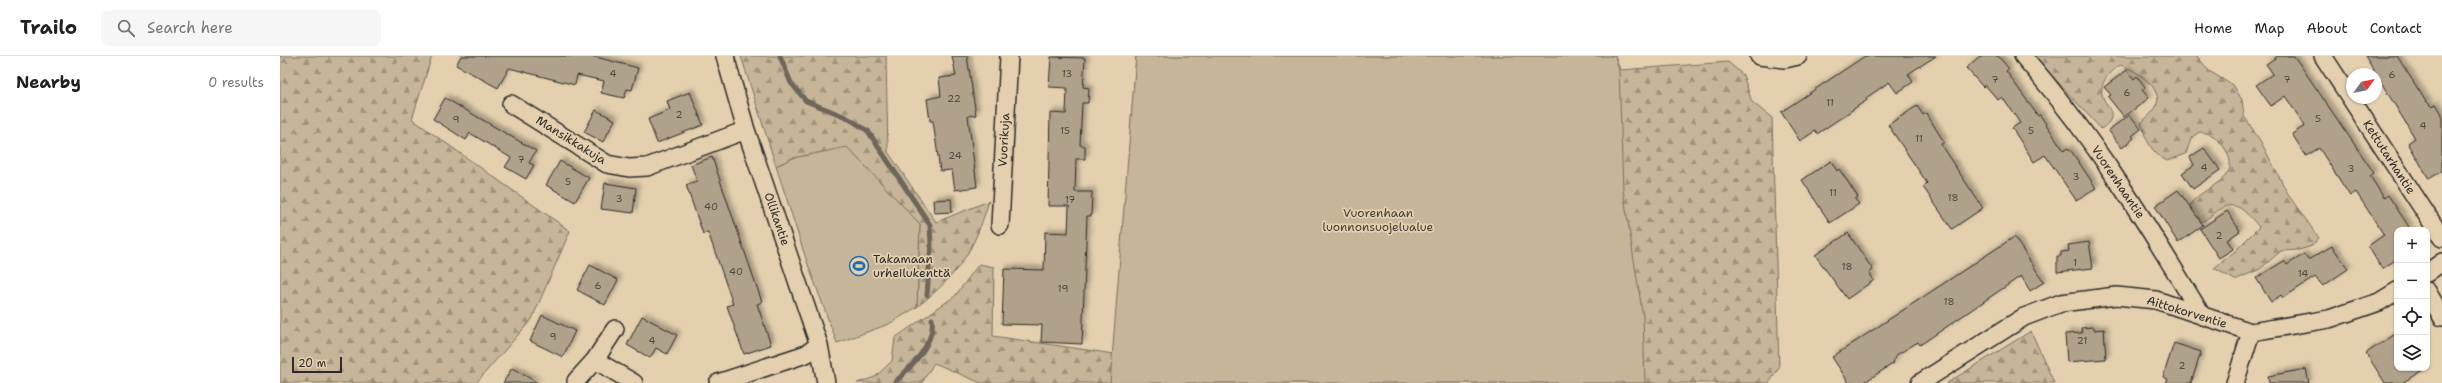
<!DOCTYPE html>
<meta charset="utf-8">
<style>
body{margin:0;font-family:"Shantell Sans",sans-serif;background:#f6f6f6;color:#202124}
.controls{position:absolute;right:12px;bottom:12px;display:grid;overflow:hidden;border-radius:8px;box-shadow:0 1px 3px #0004}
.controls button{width:36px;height:36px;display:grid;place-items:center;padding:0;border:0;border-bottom:1px solid #e0e0e0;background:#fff;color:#202124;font:20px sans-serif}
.compass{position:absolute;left:2066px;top:12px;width:36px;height:36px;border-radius:50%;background:#fff;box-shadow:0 1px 3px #0004;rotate:57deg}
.scale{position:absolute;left:12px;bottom:10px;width:50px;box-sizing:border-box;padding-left:4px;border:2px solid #2b2b2b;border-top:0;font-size:11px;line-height:14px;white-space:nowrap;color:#2b2b2b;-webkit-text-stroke:3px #e4d0ae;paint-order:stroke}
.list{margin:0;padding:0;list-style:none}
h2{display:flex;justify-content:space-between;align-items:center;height:52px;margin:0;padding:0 16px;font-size:17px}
h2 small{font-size:13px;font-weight:400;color:#757577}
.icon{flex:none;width:22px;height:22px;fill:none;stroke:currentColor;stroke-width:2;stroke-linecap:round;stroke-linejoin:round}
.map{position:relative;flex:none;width:2162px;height:327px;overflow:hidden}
header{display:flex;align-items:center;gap:24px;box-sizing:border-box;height:56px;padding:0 20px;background:#fff;border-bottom:1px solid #e0e0e0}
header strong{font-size:19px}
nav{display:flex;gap:22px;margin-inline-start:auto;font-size:14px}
.search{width:280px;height:36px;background:#f6f6f6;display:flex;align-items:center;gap:10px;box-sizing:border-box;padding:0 14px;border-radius:8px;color:#757577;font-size:15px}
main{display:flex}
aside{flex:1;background:#fff}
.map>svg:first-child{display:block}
</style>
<header>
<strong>Trailo</strong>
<div class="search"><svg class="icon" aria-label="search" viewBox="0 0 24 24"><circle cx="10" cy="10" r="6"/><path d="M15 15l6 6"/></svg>Search here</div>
<nav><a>Home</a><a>Map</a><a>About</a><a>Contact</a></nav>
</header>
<main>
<aside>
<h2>Nearby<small>0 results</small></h2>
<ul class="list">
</ul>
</aside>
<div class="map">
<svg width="2162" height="327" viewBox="0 0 2162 327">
<defs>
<pattern id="forest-firs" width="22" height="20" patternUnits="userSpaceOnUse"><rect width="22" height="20" fill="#c6b599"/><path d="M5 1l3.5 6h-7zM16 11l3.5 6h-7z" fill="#a1937d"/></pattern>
<filter id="shadow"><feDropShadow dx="3.5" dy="-3.5" stdDeviation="2" flood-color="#0004"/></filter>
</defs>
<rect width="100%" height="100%" fill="#e4d0ae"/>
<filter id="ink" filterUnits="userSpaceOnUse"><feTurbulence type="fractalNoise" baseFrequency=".025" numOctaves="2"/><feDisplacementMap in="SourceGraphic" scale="8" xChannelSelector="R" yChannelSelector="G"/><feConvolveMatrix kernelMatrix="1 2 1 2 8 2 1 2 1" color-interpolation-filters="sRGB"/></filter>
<g filter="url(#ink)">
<path fill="url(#forest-firs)" stroke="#787062" d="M0,0h152l-20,63 158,112 -38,88 -56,64h-196z
M461,0h145l2,96 48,70 53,-21c-15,50 -30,73 -72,106l3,-83 -127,-66 -17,8z
M856,0h479l5,14 108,-8 15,13 9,27 20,16 7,250 -10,15h-788l-47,-20 -12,20h-65l18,-6 17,-16 3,-23 60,-42 24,-32 15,3 -1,69 121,18z
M1754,0h163l12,15 25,15 8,14 2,16 17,26 28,54 30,42 -7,8 -13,4 -18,1 -21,18 -25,11 -21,-12 19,-15 26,-26c-27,-33 -31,-23 -61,-2l-8,-19 2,-4c15,-18 53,-23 32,-55 -8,-10 -12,-14 -25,-15l-8,7 -5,15 -19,7c-16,-8 -21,-21 -26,-38 5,-6 14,-11 16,-19 5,-18 -23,-34 -36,-39 -10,4 -21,17 -19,29 3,14 20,21 -1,35z
M1751,275l23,52h-107z"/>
<path fill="#c6b599" stroke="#787062" d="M856,0h479l4,14 4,120 20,127 2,66h-535z
M567,91l73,77 -3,83 -28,17 -52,19 -30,-81 -31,-96 17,-8z"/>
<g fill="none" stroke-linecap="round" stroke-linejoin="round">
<path stroke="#6e665a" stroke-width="5" d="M500,0l11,27 15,18 40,16 22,14 62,94 1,20 -4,50
M614,327c16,-15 42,-40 38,-64"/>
</g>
<path fill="#b0a28a" stroke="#2b2b2b" filter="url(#shadow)" d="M181,0h131l46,12 -6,22 -5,-1 -3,9 -23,-5 3,-12 -27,-6 -2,10 -66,-17 -11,20 -42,-23z
M672,0h15l9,59 -8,1 9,71 -22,3 -3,-20 -12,1 -7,-50h-3l-3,-22 14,-3 -2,-18 17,-2z
M1585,0h71l-28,18 5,8 -16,11 -8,-11 -23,16 1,2 -50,34 -2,-3 -15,10 -19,-29z
M1700,0h18l11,13 -3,2 32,45 2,-1 24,36 3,-3 5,4 24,36 -20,12 -31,-45 -11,7 -22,-34 8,-5 -18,-26 -4,3 -13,-15 -2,2 -17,-19z
M1998,0h16l80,117 -4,3 14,22 4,-3 23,35h-14v29l-15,10 -14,-23 16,-11 -28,-43 -6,4 -31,-48 -13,8 -14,-22 13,-8 -20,-30 -14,10 -15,-21 17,-11 -7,-10z
M2085,0h32l28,44 7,7 4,-3 6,10v57l-13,8 -21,-36 7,-5z
M771,1l34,1 -2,29 6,1 -1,15h-6l-2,42 5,1v13h-9l-1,33h17l-1,24h-4l-5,128 -41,-2 1,-17 -40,-1 2,-55 40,1 1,-38 23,1 1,-27h-21l2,-93 16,1 1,-26 -18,-1z
M1847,14l7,9 3,-3 8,11 -3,3 7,8 -25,19 -16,-20 3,-2 -7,-8z
M410,36l13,33 -46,18 -9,-24 22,-9 -3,-9z
M165,42l91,53 -7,12 5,2 -8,14 -21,-12 6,-9 -41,-25 -4,7 -33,-21z
M1637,50l6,9 3,-2 18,29 -3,2 3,6 39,58 -31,21 -29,-42 4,-4 -39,-58z
M316,54l19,10 -12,22 -19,-10z
M1850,59l11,14 -9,7 2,2 -12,10 -14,-18z
M1924,92l16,22 -27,19 -11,-16 12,-8 -4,-8z
M432,101l50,145 -5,2 14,41 -27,9 -17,-48 6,-2 -25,-72 -5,2 -17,-49 11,-4 -6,-16z
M280,105l29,17 -14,24 -29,-17z
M1551,105l6,10 2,-2 19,28 -3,2 4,5 -29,19 -28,-43z
M325,127l31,5 -3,25 -32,-4z
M1898,134l25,35 -25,18 -23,-37z
M671,143l1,13 -18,1 -1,-13z
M1947,155l13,20 -13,9 6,9 -14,9 -19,-29z
M1568,177l25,37 -4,3 5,7 -27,19 -32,-44z
M1734,181l30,45 -14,9 -9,-15 -101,69 -2,-3 -23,14 1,2 -3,2 1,3 -31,20h-14l-17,-26z
M1809,186l4,26 -36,4v-16h4v-4l8,-1 -1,-6z
M2052,190l16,23 -25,17 -8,-9 -32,21 -2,-3 -10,7 -15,-24 28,-17 3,4 17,-11 4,6z
M310,209l28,15 -13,25 -28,-15z
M262,259l33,16 -12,26 -33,-16z
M362,260l35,19 -10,19 -11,-6 -6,10 -23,-13z
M1814,271v3l10,-1 2,30 -39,3 -2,-28 17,-1 -1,-5z
M2117,277v35h29l-24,15h-17l-19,-30z
M1894,287l27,9 -10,31h-25l2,-4 -5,-2z
M232,312l26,15h-35z
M2026,313l3,14h-40l-1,-7z"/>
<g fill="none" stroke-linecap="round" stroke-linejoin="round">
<g stroke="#2b2b2b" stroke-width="20">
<path id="minor" d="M445,0l21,74 73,215 7,38
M1479,0l26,3 13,-3
M1743,0c70,80 125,169 179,260
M2043,0l119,182
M231,48l96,60 22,4 18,-1 99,-37
M720,169l9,-169
M2147,217l15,-11
M2147,235l15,26
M315,304l39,23
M296,325l19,-21 20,-31
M438,327l88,-29 13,-9
M1640,327l104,-66 37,-14 55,-7 40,4 95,32 78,-13 50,-17 18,-11
M1955,327l16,-51"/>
</g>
<use href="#minor" stroke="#e4d0ae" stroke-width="17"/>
</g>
</g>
<defs>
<g id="stadium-ring" transform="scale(1)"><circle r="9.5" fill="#e4d0ae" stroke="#1f6fb2" stroke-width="1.5"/><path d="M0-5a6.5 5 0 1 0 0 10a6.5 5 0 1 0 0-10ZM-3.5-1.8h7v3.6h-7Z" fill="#1f6fb2"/></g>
</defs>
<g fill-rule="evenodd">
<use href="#stadium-ring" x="579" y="210"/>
</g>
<g text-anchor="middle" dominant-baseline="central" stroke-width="3.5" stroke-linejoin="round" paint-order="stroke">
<g font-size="10" fill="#4c4943">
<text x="333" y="17">4</text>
<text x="787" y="17">13</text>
<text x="2112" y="18">6</text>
<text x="1715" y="23">7</text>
<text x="2007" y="23">7</text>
<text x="1847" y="36">6</text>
<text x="674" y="42">22</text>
<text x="1550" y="46">11</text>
<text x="399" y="58">2</text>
<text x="2038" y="62">5</text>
<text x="176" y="63">9</text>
<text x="2143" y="69">4</text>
<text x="785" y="74">15</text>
<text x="1751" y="74">5</text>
<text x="1639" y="82">11</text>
<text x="675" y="99">24</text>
<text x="241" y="103">7</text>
<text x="1924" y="111">4</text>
<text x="2071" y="112">3</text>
<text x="1796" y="120">3</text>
<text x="288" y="125">5</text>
<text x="1553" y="136">11</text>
<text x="1673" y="141">18</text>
<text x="339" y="142">3</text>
<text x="790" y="143">17</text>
<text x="431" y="150">40</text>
<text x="1939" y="179">2</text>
<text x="1795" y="206">1</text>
<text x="1567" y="210">18</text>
<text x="456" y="215">40</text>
<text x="2023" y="217">14</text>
<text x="318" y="229">6</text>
<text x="783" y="232">19</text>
<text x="1669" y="245">18</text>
<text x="273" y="280">9</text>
<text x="372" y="284">4</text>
<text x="1802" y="284">21</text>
<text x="1902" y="309">2</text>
</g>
<g font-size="12" fill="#2b2b2b" stroke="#e4d0ae">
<text transform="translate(291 84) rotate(32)">Mansikkakuja</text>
<text transform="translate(724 84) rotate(-87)">Vuorikuja</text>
<text transform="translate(2109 101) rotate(57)">Kettutarhantie</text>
<text transform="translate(1838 126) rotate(56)">Vuorenhaantie</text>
<text transform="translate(497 163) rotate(71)">Ollikantie</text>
<text transform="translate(1907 256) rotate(17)">Aittokorventie</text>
</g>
<g font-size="12" fill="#42403c" stroke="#e4d0ae">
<text x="1098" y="157">Vuorenhaan<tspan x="1098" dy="14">luonnonsuojelualue</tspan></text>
</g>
<g font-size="12" fill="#2b2b2b" stroke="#e4d0ae" text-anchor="start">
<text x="593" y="203">Takamaan<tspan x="593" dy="14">urheilukenttä</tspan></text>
</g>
</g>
</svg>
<div class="controls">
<button>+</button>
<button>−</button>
<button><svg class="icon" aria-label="locate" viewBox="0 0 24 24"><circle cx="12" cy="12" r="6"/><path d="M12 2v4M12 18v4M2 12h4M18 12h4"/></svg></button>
<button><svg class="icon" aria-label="layers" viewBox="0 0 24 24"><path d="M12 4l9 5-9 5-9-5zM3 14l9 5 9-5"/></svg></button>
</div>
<svg class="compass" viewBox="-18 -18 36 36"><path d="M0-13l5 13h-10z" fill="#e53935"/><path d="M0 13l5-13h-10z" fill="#757577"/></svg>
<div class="scale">20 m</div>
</div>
</main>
